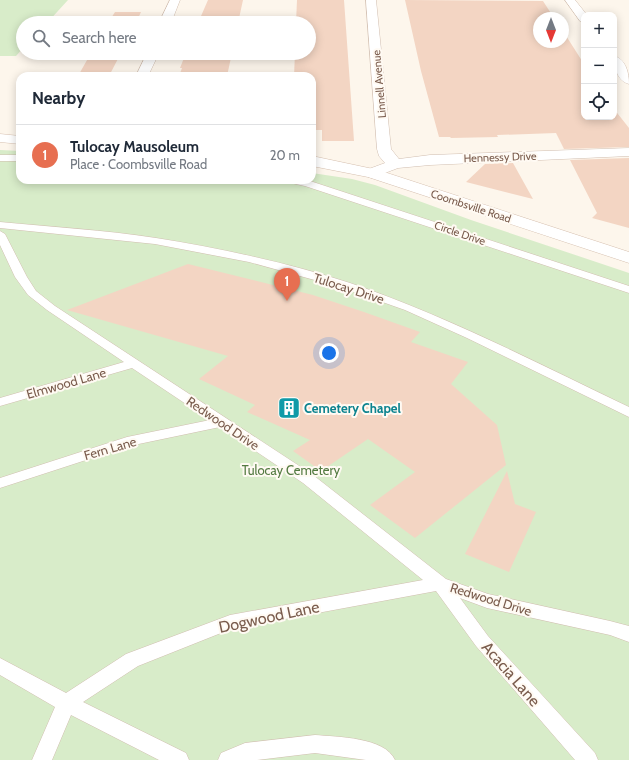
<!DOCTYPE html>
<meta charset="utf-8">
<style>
body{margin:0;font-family:Cabin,sans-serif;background:#f6f6f7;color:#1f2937}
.controls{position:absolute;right:12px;top:12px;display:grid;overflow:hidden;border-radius:8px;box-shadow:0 2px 10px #0003}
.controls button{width:36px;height:36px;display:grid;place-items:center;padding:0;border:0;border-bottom:1px solid #e0e1e3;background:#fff;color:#1f2937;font:20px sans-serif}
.compass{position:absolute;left:533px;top:12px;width:36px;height:36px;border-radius:50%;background:#fff;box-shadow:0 2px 10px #0003;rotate:180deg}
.you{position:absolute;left:329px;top:353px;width:14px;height:14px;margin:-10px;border:3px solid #fff;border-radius:50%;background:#1a73e8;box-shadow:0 0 0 6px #1a73e833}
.badge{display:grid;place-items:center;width:26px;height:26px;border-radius:50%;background:#e76f51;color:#fff;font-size:13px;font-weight:700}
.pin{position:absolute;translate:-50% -33px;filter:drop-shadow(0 1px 2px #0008)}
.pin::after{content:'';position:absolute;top:21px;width:14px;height:12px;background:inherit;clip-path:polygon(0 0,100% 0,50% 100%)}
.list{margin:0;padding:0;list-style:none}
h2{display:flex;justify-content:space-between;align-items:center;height:52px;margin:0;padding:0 16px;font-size:17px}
h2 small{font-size:13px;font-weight:400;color:#747a83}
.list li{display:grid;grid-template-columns:26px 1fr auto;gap:12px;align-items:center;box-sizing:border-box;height:60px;padding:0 16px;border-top:1px solid #e0e1e3}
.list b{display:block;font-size:15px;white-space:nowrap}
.list p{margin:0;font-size:13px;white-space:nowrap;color:#747a83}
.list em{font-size:13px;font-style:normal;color:#747a83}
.icon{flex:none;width:22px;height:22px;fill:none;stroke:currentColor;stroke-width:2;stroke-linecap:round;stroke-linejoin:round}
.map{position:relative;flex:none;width:629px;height:760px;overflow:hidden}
.search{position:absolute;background:#fff;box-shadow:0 2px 10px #0003;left:16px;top:16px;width:300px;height:44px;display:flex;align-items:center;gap:10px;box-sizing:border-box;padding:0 14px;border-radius:22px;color:#747a83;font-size:15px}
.panel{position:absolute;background:#fff;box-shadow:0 2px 10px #0003;left:16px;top:72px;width:300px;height:112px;border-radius:12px}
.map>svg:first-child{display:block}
</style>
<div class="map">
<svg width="629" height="760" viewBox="0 0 629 760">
<rect width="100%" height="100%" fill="#fdf6ec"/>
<path fill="#d8ecc9" d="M0,0h68l-21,23h-24v25l-7,8h-16z
M0,150l20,1v29h292v-7l40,6 23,6 96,35 158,53v487h-629z"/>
<path fill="#f3d5c3" d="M208,0h35l-5,23h-40z
M297,0h47l10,141h-32v-11h-6v-9h-4v-45h-18l1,-23h14v-30h-13z
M405,0l138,1 11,17h-15v24h24v-11l21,33v53h30v-8l15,19v19l-65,2 -8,-16 -59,2 1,2 -47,1 -1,-1h-11l-18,-66z
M115,12h26l-5,11h-28z
M91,53h30l-12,23h-31z
M186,53h46l-5,23h-48l3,-8h-2z
M629,158v70l-37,-10 5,-5 -27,-53z
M513,163l20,36 -67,-17 19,-18z
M188,264l125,31 51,17 56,20 -9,10 57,20 -17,22 46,41 9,40 -91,73 -45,-33 45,-33 -47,-33 -47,32 -28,-20 17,-11 -63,-28 8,-7 -56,-26 29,-23 -161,-46z
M507,471l8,33 21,8 -27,60 -44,-18z"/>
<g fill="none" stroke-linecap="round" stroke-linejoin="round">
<g stroke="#d1beb0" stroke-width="1">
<path id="lane" d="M0,155h20v6h-20z
M285,180l25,1 319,105v7l-324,-107 -18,-4z
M0,222c52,5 104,8 156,16 63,10 133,25 194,45 97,33 187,80 279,124v10l-162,-79 -62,-28 -65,-23 -91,-25 -94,-18 -155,-16z
M0,231l5,3 22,43 9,14 19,15 258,169 133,104 42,15 122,27 19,5v16l-19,-7 -123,-27 -27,-10 28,38 107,117 3,7h-23l-99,-114 -40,-55 -205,38 -93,37 -55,36 103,51 3,7h-30l-88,-45 -19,45h-20l23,-53 -55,-32v-17l66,35 60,-39 104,-39 193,-35 -120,-97 -83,-56 -91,19 -129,42v-10l127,-41 83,-17 -78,-52 -132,38v-8l124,-36 -77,-52 -19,-15 -13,-18 -15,-32z
M315,735c22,2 70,2 80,25h-29l-51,-7 -58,7h-39l3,-7 24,-10z"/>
</g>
<g stroke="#d1beb0" stroke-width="1">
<path id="street" d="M170,0h10l-9,23h-12z
M366,0h10l15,149 8,10 31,-4 199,-7v8l-199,9 -32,3 -26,10 -6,-2 -2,-3 2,-3 19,-7 -6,-7 -2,-7z
M565,0h10l12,15h-3v7l-4,-1z
M147,53h12l-11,23h-12z
M614,56c12,3 15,17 15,28 -12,-3 -15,-17 -15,-28z"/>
</g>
<g stroke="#d6c0b0" stroke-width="1">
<path id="secondary" d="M0,134l20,2v8l-20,-2z
M312,156l66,14 251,82v11l-261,-86 -56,-11z"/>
</g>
<use href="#lane" fill="#fff" fill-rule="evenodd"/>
<use href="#street" fill="#fff" fill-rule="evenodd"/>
<use href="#secondary" fill="#fff" fill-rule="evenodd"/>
</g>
<defs>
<g id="building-square" transform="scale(1.15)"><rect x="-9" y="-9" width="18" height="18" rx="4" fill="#0f9aa8" stroke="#fffaf3"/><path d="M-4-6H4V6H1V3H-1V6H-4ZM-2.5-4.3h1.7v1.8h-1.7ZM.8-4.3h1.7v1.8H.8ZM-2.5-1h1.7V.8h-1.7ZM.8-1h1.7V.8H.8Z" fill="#fff"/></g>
</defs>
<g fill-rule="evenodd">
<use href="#building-square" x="289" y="408"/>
</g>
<g text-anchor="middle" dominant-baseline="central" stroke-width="4" stroke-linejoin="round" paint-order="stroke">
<g font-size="11" fill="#7a5c4d" stroke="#fffaf3">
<text transform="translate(379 84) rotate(-95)">Linnell Avenue</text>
<text transform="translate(500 157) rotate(-2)">Hennessy Drive</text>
<text transform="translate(471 206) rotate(18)">Coombsville Road</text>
<text transform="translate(460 233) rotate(19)">Circle Drive</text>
</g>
<g font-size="13" fill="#7a5c4d" stroke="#fffaf3">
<text transform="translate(349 288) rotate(18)">Tulocay Drive</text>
<text transform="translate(66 383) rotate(-16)">Elmwood Lane</text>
<text transform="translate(223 423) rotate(34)">Redwood Drive</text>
<text transform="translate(110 448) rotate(-16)">Fern Lane</text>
<text transform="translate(491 599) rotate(17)">Redwood Drive</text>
</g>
<g font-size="13" font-weight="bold" fill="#0d838f" stroke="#fffaf3" text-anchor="start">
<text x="304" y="408">Cemetery Chapel</text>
</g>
<g font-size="13" fill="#537a41" stroke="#fffaf3">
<text x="291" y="470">Tulocay Cemetery</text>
</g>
<g font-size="16" fill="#7a5c4d" stroke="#fffaf3">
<text transform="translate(269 617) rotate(-12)">Dogwood Lane</text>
<text transform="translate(511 674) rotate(49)">Acacia Lane</text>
</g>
</g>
</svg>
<div class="controls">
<button>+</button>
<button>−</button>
<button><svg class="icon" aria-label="locate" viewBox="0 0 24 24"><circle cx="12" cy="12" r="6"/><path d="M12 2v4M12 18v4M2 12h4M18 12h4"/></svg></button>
</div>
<svg class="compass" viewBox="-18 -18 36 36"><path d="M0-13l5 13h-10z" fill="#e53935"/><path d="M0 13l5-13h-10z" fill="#747a83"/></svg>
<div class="you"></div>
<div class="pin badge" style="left:287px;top:301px">1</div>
<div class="search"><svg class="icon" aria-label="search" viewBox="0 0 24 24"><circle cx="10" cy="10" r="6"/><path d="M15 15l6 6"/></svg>Search here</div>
<section class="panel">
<h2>Nearby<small></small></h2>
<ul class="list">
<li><span class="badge">1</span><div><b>Tulocay Mausoleum</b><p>Place · Coombsville Road</p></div><em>20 m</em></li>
</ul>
</section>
</div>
